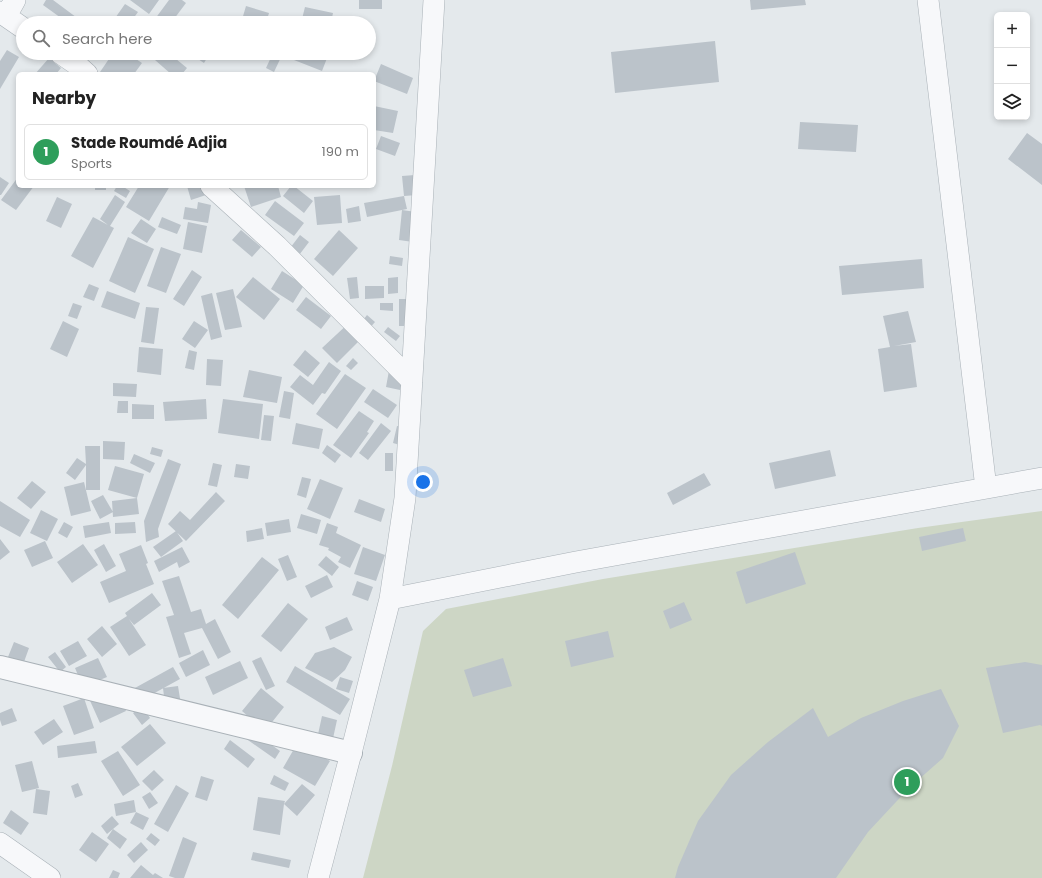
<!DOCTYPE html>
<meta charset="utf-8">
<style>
body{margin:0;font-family:Poppins,sans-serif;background:#f6f6f6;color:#222}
.controls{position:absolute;right:12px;top:12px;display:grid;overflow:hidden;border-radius:6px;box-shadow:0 2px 6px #0003}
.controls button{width:36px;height:36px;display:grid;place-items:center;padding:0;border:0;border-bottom:1px solid #e0e0e0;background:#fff;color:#222;font:20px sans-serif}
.you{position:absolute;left:423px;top:482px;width:14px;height:14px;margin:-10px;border:3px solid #fff;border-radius:50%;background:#1a73e8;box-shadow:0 0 0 6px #1a73e833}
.badge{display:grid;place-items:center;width:26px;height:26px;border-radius:50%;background:#db2777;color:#fff;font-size:13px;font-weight:700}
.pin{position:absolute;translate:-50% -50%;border:2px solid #fff;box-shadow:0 1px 4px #0006}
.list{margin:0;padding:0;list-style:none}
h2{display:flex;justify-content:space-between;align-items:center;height:52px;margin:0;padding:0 16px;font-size:17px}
h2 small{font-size:13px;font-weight:400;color:#767676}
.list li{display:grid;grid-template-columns:26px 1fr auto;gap:12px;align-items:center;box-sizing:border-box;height:56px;margin:0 8px 8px;padding:0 8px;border:1px solid #e0e0e0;border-radius:6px}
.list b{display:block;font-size:15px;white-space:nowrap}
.list p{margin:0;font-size:13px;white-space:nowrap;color:#767676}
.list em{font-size:13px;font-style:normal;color:#767676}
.icon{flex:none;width:22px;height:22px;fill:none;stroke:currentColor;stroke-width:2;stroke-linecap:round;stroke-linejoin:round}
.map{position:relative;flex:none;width:1042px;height:878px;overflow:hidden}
.search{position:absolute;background:#fff;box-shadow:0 2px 6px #0003;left:16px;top:16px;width:360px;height:44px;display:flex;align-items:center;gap:10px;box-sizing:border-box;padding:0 14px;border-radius:22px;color:#767676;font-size:15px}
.panel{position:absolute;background:#fff;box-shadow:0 2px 6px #0003;left:16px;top:72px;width:360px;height:116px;border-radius:6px}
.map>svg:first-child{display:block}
</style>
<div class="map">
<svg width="1042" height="878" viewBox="0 0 1042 878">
<rect width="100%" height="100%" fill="#e4e9ec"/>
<path fill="#cdd6c5" d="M1042,511v367h-679l29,-112 31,-135 23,-22 157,-30 315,-51z"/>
<path fill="#bbc3ca" d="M46,0h7l31,23h-16l-25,-18z
M130,0h29l-10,14z
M169,0h13l4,3 -15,20h-19z
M359,0h23v9h-23z
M750,0h55l1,5 -55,5z
M125,4l13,8 -8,11h-15l-2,-2z
M246,6l23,7 -3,10h-25z
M305,7l28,6 -2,10h-30z
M715,41l4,41 -104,11 -4,-41z
M7,50l12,7 -19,32v-28z
M113,53h14l15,10 -8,11h-31l-3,-2z
M147,53h23v1l17,14 -5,6h-11z
M189,53h21l-6,10z
M273,53h10l-9,19 -8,-4z
M296,53h33l-7,18 -28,-11z
M49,58l12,10 -5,6h-21z
M381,64l32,14 -6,16 -33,-13z
M374,106l24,5 -5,22 -19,-3z
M800,122l58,3 -2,27 -58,-3z
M1027,133l15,11v41l-34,-26z
M381,136l19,7 -5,13 -19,-7z
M415,175l2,20 -13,1 -2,-20z
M0,177l9,6 -8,12h-1z
M18,177v9h16l-18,24 -15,-10z
M95,186h11v4h-11z
M117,186h5l8,5 -4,7 -12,-7z
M139,186h31l-21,35 -23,-14z
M187,186h19l3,8 -18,6z
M244,186h34l3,11 -30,10z
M291,186h3l19,15 -9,12 -21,-17z
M115,195l10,7 -15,24 4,2 -21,40 -22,-12 22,-39 15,8 -8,-6z
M340,195l2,28 -25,2 -3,-28z
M404,196l3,13 -5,1 14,2 -3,30 -14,-2 3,-30 -35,7 -3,-14z
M57,197l15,7 -11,24 -15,-7z
M275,201l29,22 -10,13 -29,-21z
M198,202l13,3 -3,18 -25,-4 2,-12 12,2z
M359,206l2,15 -13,2 -2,-14z
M162,217l19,8 -4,9 -19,-7z
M141,219l15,10 -9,14 -16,-10z
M188,222l19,4 -5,27 -19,-4z
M241,230l20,17 -9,10 -20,-17z
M339,230l19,18 -25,28 -19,-17z
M300,235l9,7 -19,25 -9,-7z
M128,237l26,12 -19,44 -26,-12z
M161,247l20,7 -15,39 -19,-7z
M390,256l13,2 -1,8 -13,-2z
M922,259l2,29 -82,7 -3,-29z
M192,270l10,7 -18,29 -11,-7z
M282,271l22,14 -11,18 -22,-14z
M253,277l27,22 -16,21 -28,-23z
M357,277l2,21 -9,1 -3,-21z
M398,277v16l-10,1v-16z
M89,284l10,4 -5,13 -11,-4z
M365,286h19v12l-19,1z
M233,289l9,38 -17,3 -9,-37z
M107,291l33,12 -5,16 -34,-12z
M212,293l10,44 -11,3 -10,-44z
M306,297l25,19 -10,13 -25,-19z
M399,299h13l-1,27h-12z
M73,303l9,3 -5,13 -9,-3z
M380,303h13v8l-13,-1z
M146,307l13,1 -5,36 -13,-2z
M908,311l8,31 -22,4 17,-2 6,43 -33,5 -6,-43 12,-2 -7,-31z
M367,315l8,7 -7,8 -8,-6z
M63,321l16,8 -12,28 -17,-8z
M194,321l14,9 -13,18 -13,-9z
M351,321l14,14 -28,28 -15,-15z
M388,327l12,9 -4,5 -12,-9z
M139,347l24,2 -2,26 -24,-3z
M189,350l8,2 -3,18 -9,-2z
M305,350l15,13 -12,14 -15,-12z
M353,358l5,5 -7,7 -5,-4z
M207,359l16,1 -2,26 -15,-1z
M329,362l12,9 -16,23 -3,-1 -9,12 -23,-18 10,-12 13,10z
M390,365l15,3 -5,22 -14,-3z
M249,370l33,7 -5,26 -34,-6z
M345,374l21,14 -29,41 -21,-15z
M113,383l24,1 -1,13 -23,-1z
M373,389l24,16 -9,13 -24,-16z
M284,391l10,2 -4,26 -11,-2z
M206,399l1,20 -42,2 -2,-19z
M223,399l40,5 -4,35 -41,-6z
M118,401h10v12h-11z
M132,404l22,1v14h-22z
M359,411l15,10 -7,11 2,1 -18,25 -18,-13z
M264,415l10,1 -3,25 -10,-1z
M296,423l27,6 -4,20 -27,-5z
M381,423l10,8 -23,29 -9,-7z
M397,426l7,1 -4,18 -7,-2z
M103,441l22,1 -1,18 -21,-1z
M327,445l14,10 -6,8 -13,-10z
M85,446h15v44h-14v-25l-11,15 -9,-7 11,-15 9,6z
M152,447l11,3 -2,7 -11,-3z
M830,450l6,26 -61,13 -6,-26z
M385,453h8v18h-8z
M134,454l21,9 -5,10 -20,-10z
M168,459l13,5 -23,65 1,8 -13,5 -2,-21z
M213,463l9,2 -5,22 -9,-2z
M236,464l14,2 -2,13 -14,-2z
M115,466l29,8 -7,24 -29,-8z
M704,473l7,12 -38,20 -6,-12z
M302,477l9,2 -5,19 -9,-3z
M320,479l23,9 -13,31 -23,-10z
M32,481l14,11 -15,17 -14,-11z
M84,482l7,29 -20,5 -7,-29z
M216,492l9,9 -39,40 -18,-17 12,-13 10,9z
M103,495l10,17 -13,7 -9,-18z
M137,498l2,16 -26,3 -1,-16z
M359,499l26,10 -4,13 -27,-10z
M0,501l30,19 -10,17 -20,-11z
M41,510l17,9 -11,22 -17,-8z
M301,514l20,6 -4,14 -20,-6z
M289,519l2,13 -24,4 -2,-13z
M64,522l9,5 -6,11 -9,-5z
M109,522l2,11 -26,5 -2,-12z
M135,522l1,11 -21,1v-11z
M327,523l11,4 -2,6 25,12 -11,23 -12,-6 3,-5 -13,-7 1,-2 -10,-3z
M262,528l2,11 -17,3 -1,-11z
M963,528l3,13 -44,10 -3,-14z
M176,531l7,10 -22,16 -8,-10z
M0,539l10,13 -10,8z
M45,541l8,17 -21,9 -8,-17z
M83,544l15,21 -26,18 -15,-21z
M104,544l12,22 -10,6 -12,-22z
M141,545l7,18 -2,1 8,20 -45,19 -9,-21 26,-11 -7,-17z
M182,547l8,15 -11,6 -2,-6 -18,10 -5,-11z
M363,547l22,8 -9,26 -22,-7z
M795,552l11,32 -60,20 -10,-32z
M288,555l9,22 -10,4 -9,-22z
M326,556l13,11 -7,9 -14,-11z
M262,557l17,13 -41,49 -16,-14z
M327,575l6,12 -22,11 -6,-12z
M179,576l12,36 10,-3 5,15 9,-5 16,33 -13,7 -16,-31 -18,5 7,21 -12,4 -13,-41 8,-2 -12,-34z
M357,581l16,6 -5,14 -16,-6z
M152,593l9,12 -27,20 -5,-6 17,26 -17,11 -19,-29 17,-11 -2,-3z
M684,602l8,18 -22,9 -7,-18z
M288,603l20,16 -27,33 -20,-16z
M347,617l6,13 -23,10 -5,-13z
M102,626l15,18 -15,13 -15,-18z
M608,631l6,26 -43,10 -6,-26z
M78,641l9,15 -18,10 -9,-15z
M14,642l15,6 -9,25 -16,-6z
M334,647l18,10 -7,13 -13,12 -27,-14 10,-15z
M203,650l7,15 -24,12 -7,-14z
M55,652l11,15 -6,5 -12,-15z
M261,657l14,29 -9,4 -14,-29z
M98,658l9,19 -24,10 -8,-19z
M503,658l9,28 -39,11 -9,-27z
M240,661l8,17 -35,17 -8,-18z
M1025,662l17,3v61l-2,-1 -37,8 -17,-65z
M295,666l55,33 -10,16 -54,-33z
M173,667l7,12 -49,27 -7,-12z
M340,677l13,4 -4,12 -13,-4z
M113,683l13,28 -26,12 -13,-29z
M178,686l4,25 -16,2 -3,-25z
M261,688l23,19 -19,24 -23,-20z
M941,689l18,37 -16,32 -34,30 -41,44 -32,46h-161l3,-11 20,-46 33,-46 37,-33 45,-34 15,29 33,-19 42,-17z
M84,698l10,30 -20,7 -11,-29z
M142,706l8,12 -8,7 -9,-12z
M12,708l5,13 -15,5 -2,-6v-7z
M322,716l15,4 -5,23 -15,-4z
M54,719l9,13 -20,13 -9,-13z
M150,724l16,19 -29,23 -16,-19z
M244,725l36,26 -5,8 -37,-26z
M230,740l25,19 -7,9 -24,-19z
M95,741l2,12 -39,5 -1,-12z
M298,742l32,19 -15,25 -32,-18z
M118,751l22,34 -17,11 -22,-35z
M32,761l7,27 -17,4 -7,-27z
M154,770l10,10 -12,11 -10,-10z
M274,775l15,8 -4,8 -15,-7z
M201,776l13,4 -7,21 -12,-4z
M78,783l5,12 -8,3 -4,-12z
M302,784l13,11 -18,21 -13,-12 -4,31 -27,-5 5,-33 27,4 -1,3z
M176,785l13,8 -21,39 -14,-8z
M36,789l14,2 -3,24 -14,-2z
M150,792l8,11 -9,6 -7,-12z
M134,800l2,12 13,6 -6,12 -13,-7 6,-11 -20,4 -2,-12z
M11,810l18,13 -8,12 -18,-12z
M112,816l7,8 -6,5 14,10 -7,10 -13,-11 6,-9 -6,5 -6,-8z
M92,832l17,12 -13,18 -17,-12z
M151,833l9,7 -5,6 -9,-7z
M183,837l14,6 -13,35h-9l-6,-2z
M141,842l7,8 -14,13 -7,-8z
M253,852l38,8 -2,8 -38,-8z
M141,865l12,10 2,-2 8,5h-33z
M113,870l7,3 -2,5h-9z"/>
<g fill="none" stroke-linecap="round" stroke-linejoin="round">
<g stroke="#a9b1b7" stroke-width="22">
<path id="minor" d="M928,0l58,488
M0,12l23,16
M6,16l9,-16
M60,53l16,11 11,10
M211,186l66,60 135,135
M390,599l186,-37 466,-84
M0,843l50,35
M318,878l33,-125 39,-154 15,-101 29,-498"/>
</g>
<g stroke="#a9b1b7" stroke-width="24">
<path id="tertiary" d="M0,667l351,86"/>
</g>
<use href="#minor" stroke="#f7f8fa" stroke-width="21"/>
<use href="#tertiary" stroke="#f7f8fa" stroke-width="22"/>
</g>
</svg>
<div class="controls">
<button>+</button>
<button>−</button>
<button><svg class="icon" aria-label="layers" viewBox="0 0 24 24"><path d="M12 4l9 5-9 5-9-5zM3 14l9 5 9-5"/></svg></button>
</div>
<div class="you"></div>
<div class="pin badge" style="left:907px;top:782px;background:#2e9e5b">1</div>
<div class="search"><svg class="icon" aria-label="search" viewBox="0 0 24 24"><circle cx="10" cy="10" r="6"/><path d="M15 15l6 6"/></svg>Search here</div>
<section class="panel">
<h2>Nearby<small></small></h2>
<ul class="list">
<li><span class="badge" style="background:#2e9e5b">1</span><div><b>Stade Roumdé Adjia</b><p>Sports</p></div><em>190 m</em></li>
</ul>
</section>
</div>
